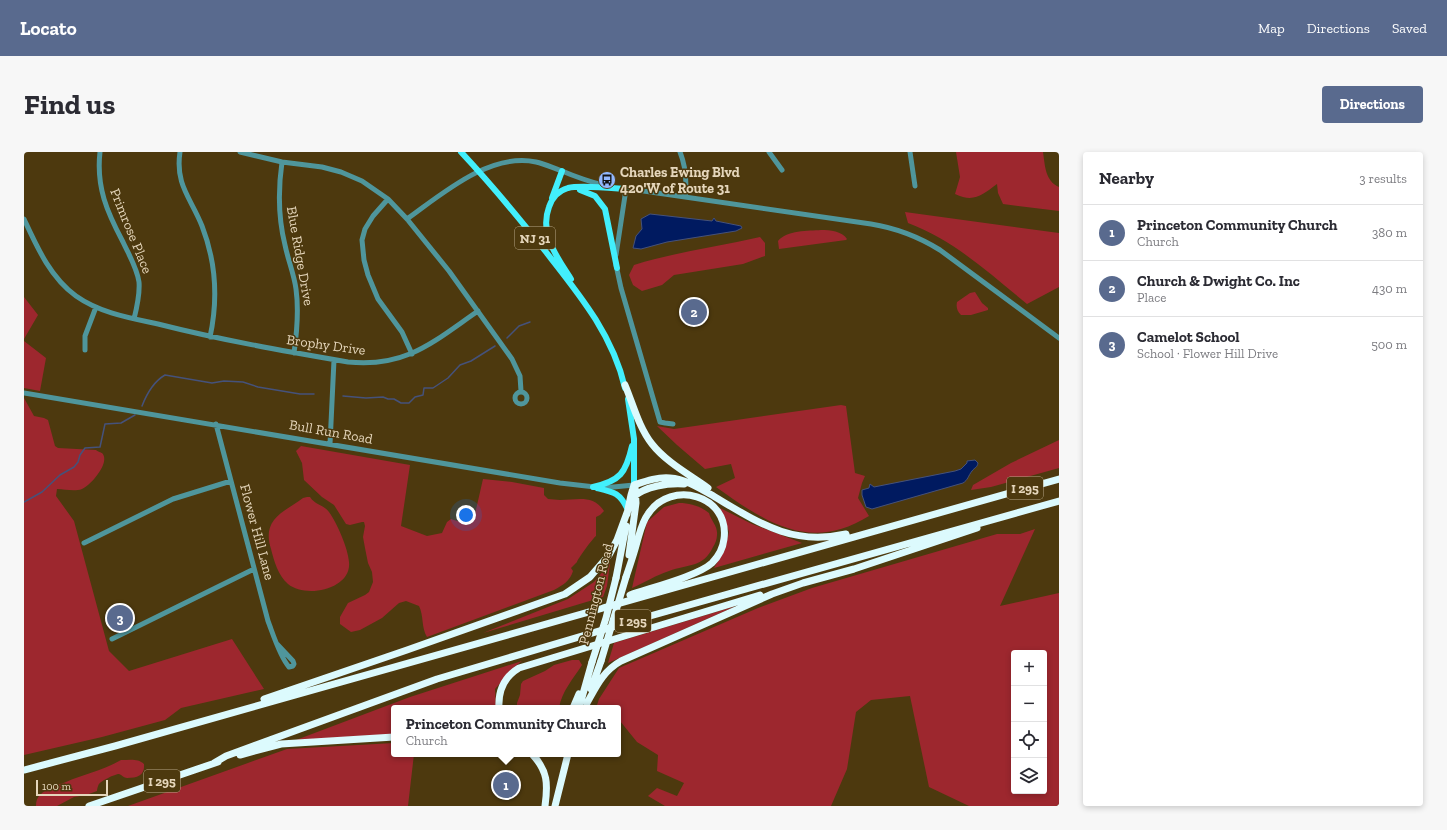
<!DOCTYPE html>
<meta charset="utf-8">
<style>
body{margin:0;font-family:"Zilla Slab",serif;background:#f7f7f7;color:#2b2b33}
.controls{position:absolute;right:12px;bottom:12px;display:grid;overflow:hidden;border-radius:4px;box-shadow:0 2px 6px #0003}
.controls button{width:36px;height:36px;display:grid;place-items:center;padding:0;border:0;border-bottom:1px solid #e1e1e2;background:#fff;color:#2b2b33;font:20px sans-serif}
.scale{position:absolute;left:12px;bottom:10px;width:72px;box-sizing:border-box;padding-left:4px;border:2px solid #e5d6bb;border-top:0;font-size:11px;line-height:14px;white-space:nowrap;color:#e5d6bb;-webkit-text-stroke:3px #4d390e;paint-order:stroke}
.you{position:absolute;left:442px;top:363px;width:14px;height:14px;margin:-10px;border:3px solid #fff;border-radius:50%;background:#1a73e8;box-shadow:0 0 0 6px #1a73e833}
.badge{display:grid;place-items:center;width:26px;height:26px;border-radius:50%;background:#596a8e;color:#fff;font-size:13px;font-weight:700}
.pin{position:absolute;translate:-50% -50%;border:2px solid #fff;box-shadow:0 1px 4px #0006}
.popup{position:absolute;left:367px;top:553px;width:230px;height:52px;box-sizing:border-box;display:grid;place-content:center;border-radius:4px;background:#fff;filter:drop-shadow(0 1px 3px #0005);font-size:13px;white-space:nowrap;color:#7c7c81}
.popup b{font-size:15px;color:#2b2b33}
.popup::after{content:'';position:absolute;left:50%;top:100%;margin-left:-8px;border:8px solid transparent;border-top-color:#fff}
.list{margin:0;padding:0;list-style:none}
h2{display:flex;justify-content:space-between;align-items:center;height:52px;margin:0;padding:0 16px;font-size:17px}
h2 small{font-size:13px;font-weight:400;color:#7c7c81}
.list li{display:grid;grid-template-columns:26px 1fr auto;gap:12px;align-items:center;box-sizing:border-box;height:56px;padding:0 16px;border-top:1px solid #e1e1e2}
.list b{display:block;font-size:15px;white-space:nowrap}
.list p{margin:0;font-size:13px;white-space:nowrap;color:#7c7c81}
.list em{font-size:13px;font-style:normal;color:#7c7c81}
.icon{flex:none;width:22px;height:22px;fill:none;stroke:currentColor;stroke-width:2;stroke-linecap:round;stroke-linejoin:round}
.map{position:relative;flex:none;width:1035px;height:654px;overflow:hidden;border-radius:4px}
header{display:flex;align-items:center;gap:24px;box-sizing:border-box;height:56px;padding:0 20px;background:#596a8e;color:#fff}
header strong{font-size:19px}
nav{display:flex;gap:22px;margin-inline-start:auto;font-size:14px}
.intro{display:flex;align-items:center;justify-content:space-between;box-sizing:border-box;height:96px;padding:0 24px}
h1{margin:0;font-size:28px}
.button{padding:10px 18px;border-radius:4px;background:#596a8e;color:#fff;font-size:14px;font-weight:700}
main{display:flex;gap:24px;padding:0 24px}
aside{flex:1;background:#fff;border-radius:4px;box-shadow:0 2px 6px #0003}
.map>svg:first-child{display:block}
</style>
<header>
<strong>Locato</strong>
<nav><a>Map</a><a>Directions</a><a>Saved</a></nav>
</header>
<div class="intro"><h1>Find us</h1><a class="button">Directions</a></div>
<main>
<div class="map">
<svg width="1035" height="654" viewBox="0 0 1035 654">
<rect width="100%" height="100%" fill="#4d390e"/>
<path fill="#9d272e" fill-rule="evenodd" d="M932,0h87c2,13 2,29 16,35v24l-56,-7 -5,-11 -1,-9c-15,11 -23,19 -42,10l5,-17z
M881,60l154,21v54l-32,17c-37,-30 -73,-64 -119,-81z
M797,78c9,0 21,1 26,9l-1,1 -67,9 -1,-8c9,-11 30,-10 43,-11z
M736,85l5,6v13l-22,8 -69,11 -12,10 -20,6 -9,-6 -4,-10 5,-10c41,-13 84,-18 126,-28z
M951,140l7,11 6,5v2l-17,5h-10c-4,-4 -5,-8 -4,-13l13,-9z
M0,145l14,18 -14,24z
M0,189l22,17 -6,33 -16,-3z
M0,246l10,18 10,2 4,2 7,26 3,2 38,2c1,1 6,3 6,3 9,9 -11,32 -20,36 -8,3 -17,0 -25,0l-1,7 18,25 35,130 20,20 103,-32 32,50 -83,19 -16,12 -63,17 -78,18z
M817,253l5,1 9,67 10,3 -3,7 -4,15 11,18c-59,37 -104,6 -153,-29l19,-9 -4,-14 -26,5 -28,-24 -20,-19 17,3z
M1035,288v28l-68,19 -20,3 2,-5 38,-22z
M277,294l109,19 -9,61 26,10 15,-3 5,-11 4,-3 9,3 15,-8 8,-35 29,3 32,6v7l4,4c4,0 8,1 12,1 17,0 33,-6 44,11l-4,4 -4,2v19c-3,2 -19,24 -19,26l-6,6 2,3c-3,10 -10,14 -19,19l-127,47c-6,-10 -3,-21 -8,-31l-13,-5 -7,2 -17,15 -22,12 -9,2 -11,-8v-7l8,-14 17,-8 4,-3 4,-10 -1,-10 -4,-9 -3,-15 -2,-11 2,-11 -1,-4h-2l-12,3 -4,-1 -12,-19 -12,-8 -18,-17 -2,-17 -6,-12z
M283,345h3c5,8 14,8 19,15 8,11 19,36 20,50 3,27 -43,37 -61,22 -10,-9 -14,-23 -17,-35 -3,-10 -4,-20 3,-29 7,-9 20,-15 29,-22z
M655,351c11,0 21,3 30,10 2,8 9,13 8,22 0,4 -2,9 -4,12 -10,21 -25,17 -44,24 -13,4 -25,12 -37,17l15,-66 17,-15z
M696,356l32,16 50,19 -88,25 11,-19 4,-17z
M1011,377l-35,77 59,-13v213h-90l-40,-19 -19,-91 -39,4 -15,12 -9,57 -16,37h-166l-17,-10 9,-8 20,8 7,-13 -27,-12 1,-16 -21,-13 -17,-21 -2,1v-14h-22l3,-9 20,-31 139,-60 54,-20 185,-54h23zM990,501h30v138h-30z
M586,411l-3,23 -4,11 -120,36 85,-34 26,-17z
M712,454l-128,57 6,-20z
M548,508h7l3,5c-9,14 -20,26 -23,43h-42v-5l3,-8 1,-11 2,-3 22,-10 9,-6z
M498,509l-9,7 -18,21 1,19h-102v26l-98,6 114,-43z
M370,591v11h20l-6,52h-280l159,-57z
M97,608c8,0 17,-2 23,4 1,11 -6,14 -17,14 -3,0 -5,-3 -8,-4 -4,0 -18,7 -20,10 -1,1 -2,6 -2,7l-11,4 -12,2 -17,9h-21c0,-5 1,-8 4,-11 7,-7 17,-10 26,-13 18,-8 38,-12 55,-22z"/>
<path fill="#001a60" stroke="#45527b" d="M626,62l62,7 2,-3 2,3 25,5 1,2 -6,3 -69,11 -26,7 -8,-1 3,-12 6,-7 -1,-10z
M951,308l3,3c-1,5 -3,4 -6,8 -4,5 -4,9 -9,12l-91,26 -6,-2 -4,-12v-5l7,-2 1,-4 4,3 81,-16 6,-2 6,-6v-2z"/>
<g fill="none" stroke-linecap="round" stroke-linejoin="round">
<path stroke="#45527b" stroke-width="1.5" d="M483,186l12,-12 11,-4
M319,244l23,2 17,-1 5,2h6l7,4h8l6,-6 8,-2 1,-7h9l15,-10 12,-13 11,-4 24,-15
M118,254c5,-13 11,-24 23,-31l47,8 12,-2 19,1 15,5 42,7h14
M0,350l18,-10 18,-17 14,-8 4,-5 2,-7 5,-7 15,-1 5,-23 16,-1 14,-8"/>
<path stroke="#4f969c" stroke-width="5" d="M76,0c-4,35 7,60 23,90 6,13 14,26 16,40 1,12 -2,25 -5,37
M156,0c-5,33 11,46 22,74 14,36 16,74 8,111
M216,0l42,10 40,5 19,5 21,9 26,18 19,20 42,52 63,88 8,17 1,15
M656,0c6,15 7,29 5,45
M745,0l13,18
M886,0l5,34
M258,10c-4,28 -4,55 3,83 3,15 9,29 11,44 3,22 1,43 -2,64
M599,36l248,36c25,4 48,13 69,26l119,88
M364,47l-15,17 -8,13 -3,11 2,20 4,15 10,24 24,33 10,22
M0,67c13,28 26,58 52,77 24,17 54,22 82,28 63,16 126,27 190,38 58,6 85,-20 130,-51
M383,67c35,-25 83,-67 129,-57 9,2 17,6 26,9 14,6 29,11 44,15
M592,103l10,-66
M592,113l5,23 39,134 5,1 8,1
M61,198v-14l11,-29
M491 246a6 6 0 1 1 12 0a6 6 0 1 1-12 0Z
M0,241l536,90 35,4
M192,272l52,197c5,13 12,36 21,46l4,-1 1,-2 -1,-3 -16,-17
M306,292l4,-84
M579,336l31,-3
M60,391l89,-44 58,-18
M88,487l142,-70"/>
<path stroke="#42effc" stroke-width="6" d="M437,0c30,32 58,66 85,100 33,42 67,83 79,136
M556,38l15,6 10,13 12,59
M528,46l10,-27
M547,127c-14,-22 -32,-45 -22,-72 3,-9 9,-16 19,-19 12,-3 43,0 58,1
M604,247l6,40v46
M569,335c27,-6 33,-14 39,-41
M573,336c17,4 23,5 31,22"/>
<path stroke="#dcfafd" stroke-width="7" d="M601,233c8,19 14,43 27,59 14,18 38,31 56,44
M610,333c12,-4 23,-8 36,-7 16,1 31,11 45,19 44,26 77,49 131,37
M609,345c13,-11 35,-14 51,-13
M603,362l4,-19 3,-10
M605,403l7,-52 -1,-17
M602,425c4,-12 8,-23 11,-35 3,-10 5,-20 11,-28 23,-35 82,-19 76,25 -1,9 -5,17 -12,24 -14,13 -62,25 -82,32
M592,426l10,-52
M567,537l10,-28
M240,547l143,-49 158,-56 25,-17 19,-22 8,-15 11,-30
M563,551c9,-16 16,-32 34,-42l151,-67 31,-11 51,-14 123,-41
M475,556c-1,-17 5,-31 20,-40l241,-73
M549,556l6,-14
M555,556l13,-46
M508,602c16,17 16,30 13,52
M216,603l41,-11 113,-7
M190,611l12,-7 211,-77 206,-61 416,-117
M0,618l91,-24 944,-267
M65,654l129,-44
M531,654l13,-52"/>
<path stroke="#dcfafd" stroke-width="7" d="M577,509l25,-84
M568,510l14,-44 10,-40"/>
</g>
<defs>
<g id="bus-disc" transform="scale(0.9)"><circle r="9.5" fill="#92b7fd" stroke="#4d390e"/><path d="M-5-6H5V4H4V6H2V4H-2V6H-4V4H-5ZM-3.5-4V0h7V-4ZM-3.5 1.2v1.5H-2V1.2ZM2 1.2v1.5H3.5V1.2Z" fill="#111"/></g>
</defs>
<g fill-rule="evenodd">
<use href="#bus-disc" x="583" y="28"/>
</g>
<g text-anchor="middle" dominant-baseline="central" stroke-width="3" stroke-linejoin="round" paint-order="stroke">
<g fill="#4d390e" stroke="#b7a787" stroke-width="1">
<rect x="491" y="75" width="40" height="22" rx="3"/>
<rect x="983" y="325" width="36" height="22" rx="3"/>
<rect x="591" y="458" width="36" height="22" rx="3"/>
<rect x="120" y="618" width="36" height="22" rx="3"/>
</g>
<g font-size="13" font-weight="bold" fill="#e5d6bb">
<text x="511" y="86">NJ 31</text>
<text x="1001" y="336">I 295</text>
<text x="609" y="469">I 295</text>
<text x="138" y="629">I 295</text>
</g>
<g font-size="14" font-weight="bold" fill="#e5d6bb" stroke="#4d390e" text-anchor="start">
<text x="596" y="20">Charles Ewing Blvd<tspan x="596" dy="16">420'W of Route 31</tspan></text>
</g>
<g font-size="14" fill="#e5d6bb" stroke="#4d390e">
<text transform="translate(107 79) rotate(68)">Primrose Place</text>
<text transform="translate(276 104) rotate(80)">Blue Ridge Drive</text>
<text transform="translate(302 193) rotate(8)">Brophy Drive</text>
<text transform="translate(307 280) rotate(10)">Bull Run Road</text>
<text transform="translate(233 380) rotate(75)">Flower Hill Lane</text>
<text transform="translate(572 442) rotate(-76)">Pennington Road</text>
</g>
</g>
</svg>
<div class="controls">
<button>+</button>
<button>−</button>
<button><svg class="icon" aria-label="locate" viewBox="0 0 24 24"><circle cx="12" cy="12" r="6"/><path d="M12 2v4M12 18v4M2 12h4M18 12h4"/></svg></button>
<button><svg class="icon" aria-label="layers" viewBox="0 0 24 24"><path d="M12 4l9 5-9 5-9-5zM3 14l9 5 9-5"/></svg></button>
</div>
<div class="scale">100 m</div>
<div class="you"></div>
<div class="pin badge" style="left:482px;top:633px">1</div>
<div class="popup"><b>Princeton Community Church</b>Church</div>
<div class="pin badge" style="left:670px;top:160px">2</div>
<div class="pin badge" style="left:96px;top:466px">3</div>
</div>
<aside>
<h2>Nearby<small>3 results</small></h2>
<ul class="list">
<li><span class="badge">1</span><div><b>Princeton Community Church</b><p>Church</p></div><em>380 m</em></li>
<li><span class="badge">2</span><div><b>Church &amp; Dwight Co. Inc</b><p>Place</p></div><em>430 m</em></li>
<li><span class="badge">3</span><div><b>Camelot School</b><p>School · Flower Hill Drive</p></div><em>500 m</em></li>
</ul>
</aside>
</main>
